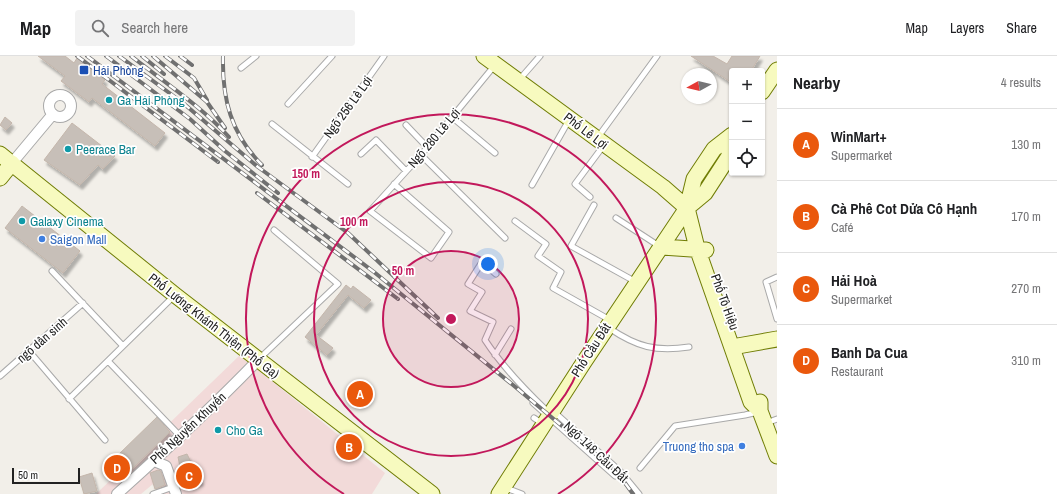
<!DOCTYPE html>
<meta charset="utf-8">
<style>
body{margin:0;font-family:"Archivo Narrow",sans-serif;background:#f2f2f2;color:#202124}
.controls{position:absolute;right:12px;top:12px;display:grid;overflow:hidden;border-radius:4px;box-shadow:0 1px 3px #0004}
.controls button{width:36px;height:36px;display:grid;place-items:center;padding:0;border:0;border-bottom:1px solid #e0e0e0;background:#fff;color:#202124;font:20px sans-serif}
.compass{position:absolute;left:681px;top:12px;width:36px;height:36px;border-radius:50%;background:#fff;box-shadow:0 1px 3px #0004;rotate:262deg}
.scale{position:absolute;left:12px;bottom:10px;width:68px;box-sizing:border-box;padding-left:4px;border:2px solid #222;border-top:0;font-size:11px;line-height:14px;white-space:nowrap;color:#222;-webkit-text-stroke:3px #fff;paint-order:stroke}
.you{position:absolute;left:488px;top:208px;width:14px;height:14px;margin:-10px;border:3px solid #fff;border-radius:50%;background:#1a73e8;box-shadow:0 0 0 6px #1a73e833}
.badge{display:grid;place-items:center;width:26px;height:26px;border-radius:50%;background:#ea580c;color:#fff;font-size:13px;font-weight:700}
.pin{position:absolute;translate:-50% -50%;border:2px solid #fff;box-shadow:0 1px 4px #0006}
.list{margin:0;padding:0;list-style:none}
h2{display:flex;justify-content:space-between;align-items:center;height:52px;margin:0;padding:0 16px;font-size:17px}
h2 small{font-size:13px;font-weight:400;color:#757577}
.list li{display:grid;grid-template-columns:26px 1fr auto;gap:12px;align-items:center;box-sizing:border-box;height:72px;padding:0 16px;border-top:1px solid #e0e0e0}
.list b{display:block;font-size:15px;white-space:nowrap}
.list p{margin:0;font-size:13px;white-space:nowrap;color:#757577}
.list em{font-size:13px;font-style:normal;color:#757577}
.icon{flex:none;width:22px;height:22px;fill:none;stroke:currentColor;stroke-width:2;stroke-linecap:round;stroke-linejoin:round}
.map{position:relative;flex:none;width:777px;height:438px;overflow:hidden}
header{display:flex;align-items:center;gap:24px;box-sizing:border-box;height:56px;padding:0 20px;background:#fff;border-bottom:1px solid #e0e0e0}
header strong{font-size:19px}
nav{display:flex;gap:22px;margin-inline-start:auto;font-size:14px}
.search{width:280px;height:36px;background:#f2f2f2;display:flex;align-items:center;gap:10px;box-sizing:border-box;padding:0 14px;border-radius:4px;color:#757577;font-size:15px}
main{display:flex}
aside{flex:1;background:#fff}
.map>svg:first-child{display:block}
</style>
<header>
<strong>Map</strong>
<div class="search"><svg class="icon" aria-label="search" viewBox="0 0 24 24"><circle cx="10" cy="10" r="6"/><path d="M15 15l6 6"/></svg>Search here</div>
<nav><a>Map</a><a>Layers</a><a>Share</a></nav>
</header>
<main>
<div class="map">
<svg width="777" height="438" viewBox="0 0 777 438">
<defs>
<filter id="shadow"><feDropShadow dx="2.5" dy="4.5" stdDeviation="1" flood-color="#0004"/></filter>
</defs>
<rect width="100%" height="100%" fill="#f2efe9"/>
<path fill="#f2dad9" d="M240,299l145,118 -13,21h-214l-5,-10 -12,10h-45z"/>
<path fill="#c7bfb8" stroke="#c4b6ab" filter="url(#shadow)" d="M38,0h27l9,7 3,-5 28,22 -3,4 63,49 -10,13 -63,-48 -3,4 -28,-21 4,-5z
M691,0h22l14,8 5,-8h28l-9,15h-19v12z
M5,61l7,6 -6,7 -6,-5z
M72,67l43,33 -12,13 -5,-4 -18,20 -36,-25z
M22,150l58,45 -17,22 -58,-45z
M346,229l5,4 2,-3 18,14 -7,8 -16,-13 -32,40 17,13 -6,7 -22,-18z
M157,361l13,15 -39,38 -14,-14z
M187,398l8,16 1,-1 5,12 -11,4 -10,-18 -2,-10z
M158,414l3,1 4,14 -10,4 -5,-16z
M92,417l5,18 -13,3 -5,-17z"/>
<g fill="none" stroke-linecap="round" stroke-linejoin="round">
<g stroke="#a9a9a9" stroke-width="7">
<path id="lane" d="M241,12l15,-12
M519,24l21,-24
M288,48l44,-48
M452,61l43,36
M272,68l76,60
M406,69l21,22
M598,81l59,-81
M361,98l15,-14 30,31
M421,99l84,83
M312,101l72,-101
M394,128l55,48 -18,26 -61,-47 51,-56 74,-90
M532,129l37,-65
M590,141l-15,-13 29,-39
M594,149l-23,41 65,36
M616,162l43,28
M515,165l31,23 -8,12 23,16 -8,16 57,32
M52,215l71,75
M496,218l-14,-12 -14,22 14,8 -12,19 23,11 -8,18c17,26 39,49 61,70h6l68,61 19,23
M777,221l-11,5 11,37
M609,272c28,19 47,24 80,19
M29,295l76,89
M495,299l16,-26
M260,302l78,-74 -64,-54
M108,305l71,74
M0,320l83,-73
M69,343l105,-103
M533,347l82,73
M534,362l9,6
M766,367l11,-4
M640,412l35,-42 70,-11 13,-3
M506,432l16,6
M153,438l20,-7"/>
</g>
<g stroke="#a9a9a9" stroke-width="12">
<path id="street" d="M49 50a11 11 0 1 1 22 0a11 11 0 1 1-22 0Z
M12,107l41,-49
M154,405l12,5 10,28
M117,438c48,-43 96,-87 141,-134"/>
</g>
<g stroke="#707d05" stroke-width="17">
<path id="secondary" d="M484,0l179,131 24,21
M762,36l15,-22
M732,79l-18,14 -20,30 -7,29 10,40 54,154 9,9
M0,98l175,141 257,199
M0,122l12,-15
M662,191l44,3
M732,291l45,-8
M760,346v9l17,45
M499,438l85,-132 103,-154 18,-15 24,-37 1,-18"/>
</g>
<use href="#lane" stroke="#fff" stroke-width="5"/>
<use href="#street" stroke="#fff" stroke-width="10"/>
<use href="#secondary" stroke="#f7fabf" stroke-width="15"/>
<g stroke="#707070" stroke-width="4">
<path id="rail" d="M77,0l141,106
M87,0l287,216 139,113 104,87 16,22
M106,0l84,63 35,32 53,42
M119,0l64,47 75,64 90,66 90,85
M131,0c33,26 70,50 98,81
M142,0l22,18
M153,0l54,46 18,26
M165,0l29,22 13,22
M180,0l12,9
M223,0c-1,43 8,78 39,109
M257,137l141,106"/>
</g>
<use href="#rail" stroke="#fff" stroke-width="2.5" stroke-dasharray="8" stroke-linecap="butt"/>
</g>
<circle cx="451" cy="263" r="68" fill="#c2185b" fill-opacity=".12"/>
<g fill="none" stroke="#c2185b" stroke-width="2">
<circle cx="451" cy="263" r="68"/>
<circle cx="451" cy="263" r="137"/>
<path d="M344 438A205 205 0 1 1 558 438"/>
</g>
<rect fill="#1a4fb4" stroke="#fff" stroke-width="1.5" x="79" y="9" width="10" height="10" rx="2"/>
<g fill="#0f9aa8" stroke="#fff" stroke-width="1.5">
<circle cx="109" cy="44" r="4"/>
<circle cx="68" cy="93" r="4"/>
<circle cx="22" cy="165" r="4"/>
<circle cx="218" cy="374" r="4"/>
</g>
<g fill="#3f7fe0" stroke="#fff" stroke-width="1.5">
<circle cx="42" cy="183" r="4"/>
<circle cx="742" cy="390" r="4"/>
</g>
<g text-anchor="middle" dominant-baseline="central" stroke-width="3.5" stroke-linejoin="round" paint-order="stroke">
<g font-size="13" fill="#164399" stroke="#fff" text-anchor="start">
<text x="93" y="14">Hải Phòng</text>
</g>
<g font-size="13" fill="#0d838f" stroke="#fff" text-anchor="start">
<text x="117" y="44">Ga Hải Phòng</text>
<text x="76" y="93">Peerace Bar</text>
<text x="30" y="165">Galaxy Cinema</text>
<text x="226" y="374">Cho Ga</text>
</g>
<g font-size="13" fill="#222" stroke="#fff">
<text transform="translate(348 51) rotate(-54)">Ngõ 256 Lê Lợi</text>
<text transform="translate(586 75) rotate(37)">Phố Lê Lợi</text>
<text transform="translate(434 82) rotate(-50)">Ngõ 280 Lê Lợi</text>
<text transform="translate(725 246) rotate(70)">Phố Tô Hiệu</text>
<text transform="translate(214 270) rotate(38)">Phố Lương Khánh Thiện (Phố Ga)</text>
<text transform="translate(42 284) rotate(-41)">ngõ dân sinh</text>
<text transform="translate(591 294) rotate(-57)">Phố Cầu Đất</text>
<text transform="translate(188 372) rotate(-43)">Phố Nguyễn Khuyến</text>
<text transform="translate(596 396) rotate(43)">Ngõ 148 Cầu Đất</text>
</g>
<g font-size="13" fill="#366cbe" stroke="#fff" text-anchor="start">
<text x="50" y="183">Saigon Mall</text>
<text x="734" y="390" text-anchor="end">Truong tho spa</text>
</g>
</g>
<circle cx="451" cy="263" r="6" fill="#c2185b" stroke="#fff" stroke-width="2"/>
<g font-size="12" text-anchor="middle" font-weight="bold" fill="#c2185b" stroke="#fff" stroke-width="3.5" stroke-linejoin="round" paint-order="stroke">
<text x="306" y="122">150 m</text>
<text x="354" y="170">100 m</text>
<text x="403" y="219">50 m</text>
</g>
</svg>
<div class="controls">
<button>+</button>
<button>−</button>
<button><svg class="icon" aria-label="locate" viewBox="0 0 24 24"><circle cx="12" cy="12" r="6"/><path d="M12 2v4M12 18v4M2 12h4M18 12h4"/></svg></button>
</div>
<svg class="compass" viewBox="-18 -18 36 36"><path d="M0-13l5 13h-10z" fill="#e53935"/><path d="M0 13l5-13h-10z" fill="#757577"/></svg>
<div class="scale">50 m</div>
<div class="you"></div>
<div class="pin badge" style="left:360px;top:338px">A</div>
<div class="pin badge" style="left:349px;top:391px">B</div>
<div class="pin badge" style="left:189px;top:420px">C</div>
<div class="pin badge" style="left:117px;top:412px">D</div>
</div>
<aside>
<h2>Nearby<small>4 results</small></h2>
<ul class="list">
<li><span class="badge">A</span><div><b>WinMart+</b><p>Supermarket</p></div><em>130 m</em></li>
<li><span class="badge">B</span><div><b>Cà Phê Cot Dửa Cô Hạnh</b><p>Café</p></div><em>170 m</em></li>
<li><span class="badge">C</span><div><b>Hải Hoà</b><p>Supermarket</p></div><em>270 m</em></li>
<li><span class="badge">D</span><div><b>Banh Da Cua</b><p>Restaurant</p></div><em>310 m</em></li>
</ul>
</aside>
</main>
